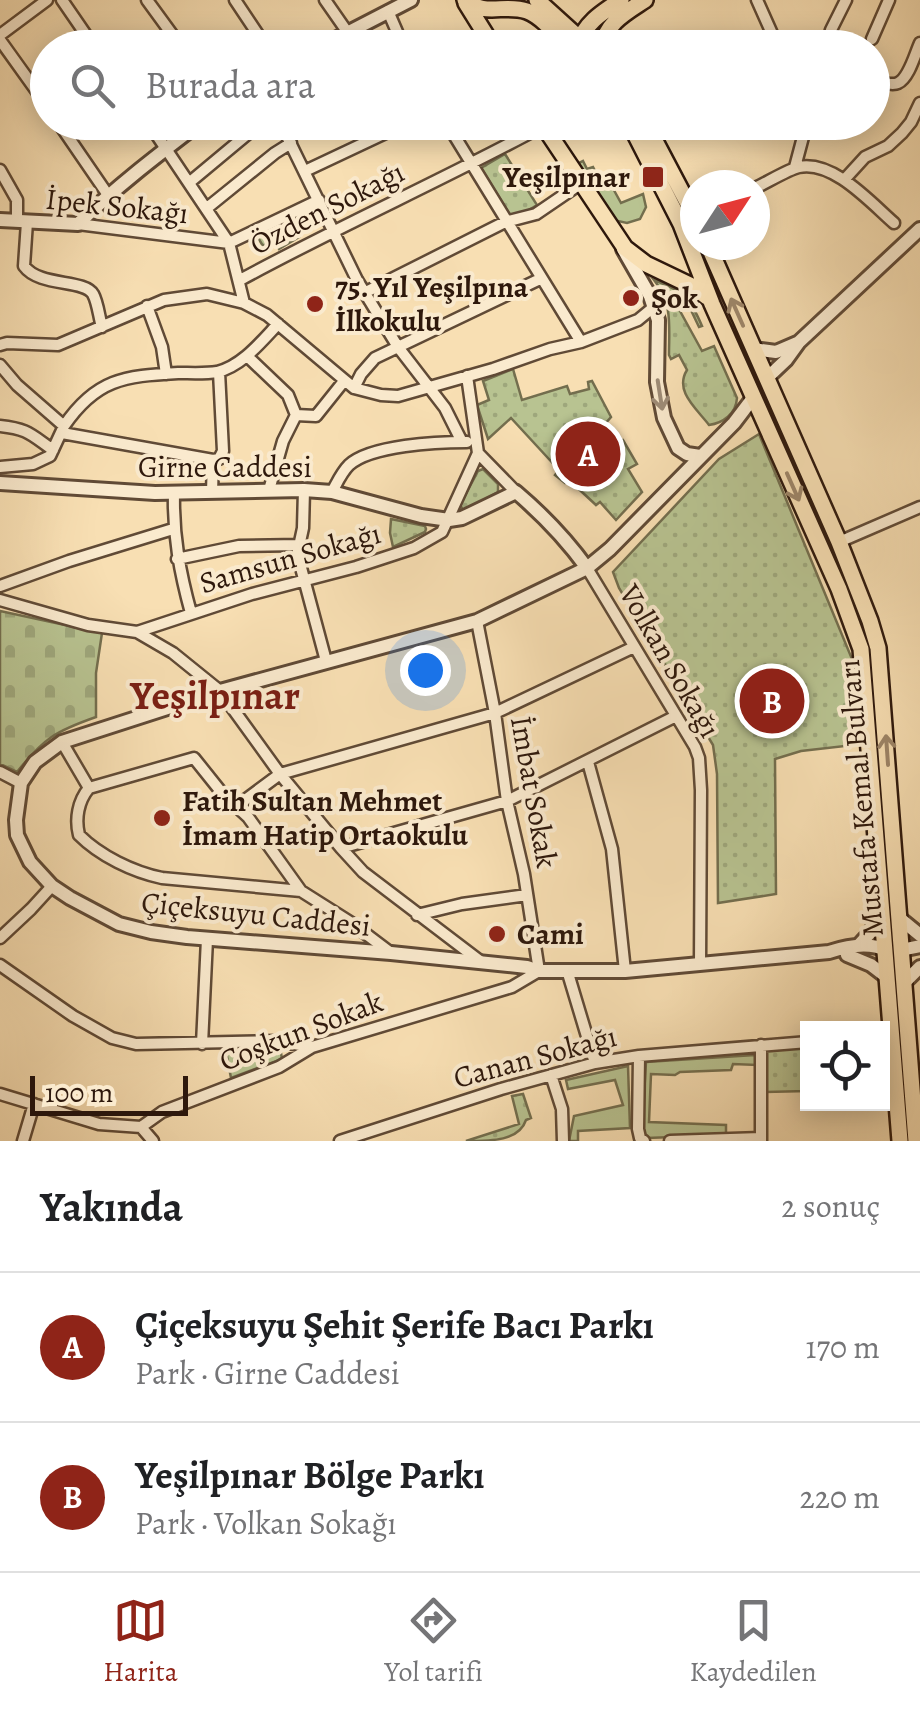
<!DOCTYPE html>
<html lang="tr">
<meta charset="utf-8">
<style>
body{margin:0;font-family:Alegreya,serif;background:#f6f6f6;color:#202124}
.controls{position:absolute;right:30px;bottom:30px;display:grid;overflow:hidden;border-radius:0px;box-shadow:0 5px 25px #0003}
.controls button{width:90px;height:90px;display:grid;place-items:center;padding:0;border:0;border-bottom:2px solid #e0e0e0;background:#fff;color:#202124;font:50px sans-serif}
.compass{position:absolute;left:680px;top:170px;width:90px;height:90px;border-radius:50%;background:#fff;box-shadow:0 5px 25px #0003;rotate:54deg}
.scale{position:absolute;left:30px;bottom:25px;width:158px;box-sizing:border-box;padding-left:10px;border:5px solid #2e180c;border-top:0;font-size:28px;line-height:35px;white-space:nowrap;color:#2e180c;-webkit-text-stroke:8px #faeace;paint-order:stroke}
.you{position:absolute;left:425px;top:670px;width:35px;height:35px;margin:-25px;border:8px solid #fff;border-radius:50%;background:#1a73e8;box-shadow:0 0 0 15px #1a73e833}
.badge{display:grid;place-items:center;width:65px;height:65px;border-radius:50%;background:#8f2418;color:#fff;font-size:32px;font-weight:700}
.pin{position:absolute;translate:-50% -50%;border:5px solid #fff;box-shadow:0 2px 10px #0006}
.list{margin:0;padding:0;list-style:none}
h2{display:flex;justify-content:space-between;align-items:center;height:130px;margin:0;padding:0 40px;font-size:42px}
h2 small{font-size:32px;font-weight:400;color:#757577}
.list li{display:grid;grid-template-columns:65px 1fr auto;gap:30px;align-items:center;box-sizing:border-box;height:150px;padding:0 40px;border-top:2px solid #e0e0e0}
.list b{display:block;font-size:38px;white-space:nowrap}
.list p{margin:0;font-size:32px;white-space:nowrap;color:#757577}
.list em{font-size:32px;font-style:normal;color:#757577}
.icon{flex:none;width:55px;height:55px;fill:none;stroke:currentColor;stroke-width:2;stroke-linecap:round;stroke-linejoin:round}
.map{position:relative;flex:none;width:920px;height:1141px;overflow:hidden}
.search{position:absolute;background:#fff;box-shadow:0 5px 25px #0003;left:30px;right:30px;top:30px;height:110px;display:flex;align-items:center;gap:25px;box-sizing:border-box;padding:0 35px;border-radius:55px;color:#757577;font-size:38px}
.sheet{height:430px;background:#fff}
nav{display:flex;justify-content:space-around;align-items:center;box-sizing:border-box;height:140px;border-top:2px solid #e0e0e0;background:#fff;font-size:28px;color:#757577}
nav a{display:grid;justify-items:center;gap:5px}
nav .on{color:#8f2418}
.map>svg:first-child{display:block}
</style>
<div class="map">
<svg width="920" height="1141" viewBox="0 0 920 1141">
<defs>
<pattern id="cemetery-stones" width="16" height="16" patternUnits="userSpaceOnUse" patternTransform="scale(2.5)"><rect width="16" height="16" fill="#b8c391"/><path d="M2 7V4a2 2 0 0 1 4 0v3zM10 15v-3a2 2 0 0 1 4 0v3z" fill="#9ea77c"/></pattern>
<pattern id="park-dots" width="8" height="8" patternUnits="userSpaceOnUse" patternTransform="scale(2.5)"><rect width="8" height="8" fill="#b8c391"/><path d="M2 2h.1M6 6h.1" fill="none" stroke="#9ea77c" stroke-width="1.8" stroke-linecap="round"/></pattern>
</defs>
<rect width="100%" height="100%" fill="#f8dfb3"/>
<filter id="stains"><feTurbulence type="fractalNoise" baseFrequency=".002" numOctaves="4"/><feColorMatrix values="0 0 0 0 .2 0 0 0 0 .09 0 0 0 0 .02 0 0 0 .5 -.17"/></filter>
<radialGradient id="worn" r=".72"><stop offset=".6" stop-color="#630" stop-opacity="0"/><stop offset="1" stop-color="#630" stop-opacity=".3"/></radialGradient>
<path fill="#b8c391" stroke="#736e4e" stroke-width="2.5" d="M583,161l4,8 6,-2 10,19 7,-3 11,20 22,-9 3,13 -6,12 -13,4 -14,-3 -36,-56z
M280,1047l2,12 -51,19 -5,-27z
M755,1055l2,10 -24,-1 -2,6 -51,2 -5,3 -24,-1 -2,48 77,3v10l-79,3 -5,-8 4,-68z
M628,1066l2,62 -52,3v10h-9l5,-25 49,-11 -8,-25 -47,9 -2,-9z"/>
<path fill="url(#cemetery-stones)" stroke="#736e4e" stroke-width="2.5" d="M0,611l102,22 -6,40v44c-40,14 -52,21 -79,55l-17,-8z"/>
<path fill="url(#park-dots)" stroke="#736e4e" stroke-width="2.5" d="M505,154l32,51 -18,11 -9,-1 -29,-47z
M289,218l10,19 -20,12 -5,-9 -11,6 -6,-10z
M654,280c31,12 35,16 48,46l-3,1 -10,-21 -9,5 22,40 12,-5 23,52c-1,16 -14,25 -28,27 -13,-17 -35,-34 -22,-55l-8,-15 -8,4 -2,-4c0,-28 4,-52 -15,-75z
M513,369l9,31 45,-14 3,8 19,-5 -1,-7 4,-1 19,36 -6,7 10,19 8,-3 14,24 -9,5 14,23 -26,28 -16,-18 -4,3 -27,-25 -4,3 -10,-8 4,-5 -48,-52 -23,21 -11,-34 12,-5 -6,-19z
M759,434l93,225 11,85 -62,7 -26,8 1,135 -58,9 -1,-129 -4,-29 -94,-157 -6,-16 106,-113z
M483,469l15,15v8l-34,19 -4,-6 18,-34z
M391,519l34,7 1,3 -1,3 -32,15 -3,-14z
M807,1048v43l-41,1 -1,-43z
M523,1094l8,24 -5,2c-7,21 -34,21 -60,21l53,-17 -7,-28z"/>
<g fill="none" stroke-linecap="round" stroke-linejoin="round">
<g stroke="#604a36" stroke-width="15">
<path id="minor" d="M62,0l33,48
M147,0l35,48
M235,0l32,48
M325,0l23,33
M757,0l17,38 -4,10
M388,11l16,37
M0,35l47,-35
M774,38l19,10
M872,39l17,-39
M0,40l48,67
M826,48l5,-18 15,-30
M880,82c4,1 14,3 18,1 11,-5 17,-29 22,-40
M58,122l50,73
M148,122l81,121 15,60
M280,122l77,158 41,67 47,61 17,34
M446,122l135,220
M795,167l12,-45
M0,170l17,30v21
M305,171l104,-49
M844,180l21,-23 23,-11 14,-13 9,-11 9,-19
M190,182l72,-60
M755,188c11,-5 34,-19 44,-21 34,-7 71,35 95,56
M207,208l68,-55 16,-10
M27,222l-3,44c15,21 60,13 69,28 5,9 6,23 9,33
M78,224l151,19 90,-43
M240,280c99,-54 203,-100 303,-154
M364,293l141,-71 31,-8 44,-30
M147,306l15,41 4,27
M0,345l7,-2 51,2 106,-45 43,-6 37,9 23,12 87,73 27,7 17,1 95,-27 57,-20 31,-7 57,-22 17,-14
M247,356l41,39 8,20
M0,365l17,20 47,41 -14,30 -17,8 -33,3
M354,388l7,-14 14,-16 165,-79
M0,426c29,3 31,9 53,24
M64,426c32,-47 60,-50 114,-53 12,0 27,1 39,-1 25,-6 44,-30 61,-48
M62,433l151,27 -1,32
M478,453l38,39
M213,460l6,-1 4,-8 -4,-79
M269,490l14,-49 13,-26 20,1 28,-35
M304,490l-1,38 -5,23 2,13 26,97
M332,492c5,-9 9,-19 17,-27 22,-20 88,-23 118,-23
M174,494c-1,42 6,79 17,119
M839,542l81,-35
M177,559l62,-13 60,-1
M587,568l108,179 4,11 2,32 -1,173
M0,586l69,-25 104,-32
M0,600l88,25 49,7 36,21 47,38 60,83 61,74 22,24 117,89
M137,632l115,-38 104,-27 58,-19 28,-16 36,-79 -11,-77
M62,742l27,46
M588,762l24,87 13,122
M0,772l21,11
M237,806l43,-32 215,-61 139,-66
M341,848l166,-47 169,-85
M301,891l-139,-13c-29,-6 -62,-22 -83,-43 -4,-16 -1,-34 10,-47l105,-30 28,35 26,24 53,74 49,31 41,31
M417,915l45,-11 65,-9
M0,938l31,-29 21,-23
M0,965l73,51 39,22 24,6 142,-3 33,6
M567,970l28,93
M202,1044l5,-105
M761,1045v96
M639,1056l-1,73 2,9 4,3
M551,1075l11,34 1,32
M0,1094l99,30 42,3 12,14
M141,1127l21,-15 117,-45 33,-20 200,-60 27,-16 -15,-97 -17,-73 -12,-88 -18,-92
M23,1141l11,-37
M340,1141l161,-52 94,-26 44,-7 169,-14
M670,1141l91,-3"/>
</g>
<g stroke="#604a36" stroke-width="18">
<path id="tertiary" d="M318,48l93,-48
M0,220l78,4c39,-38 80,-69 123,-102
M623,249l27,47 8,24 -1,62 7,36 14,30 9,6 13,2
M753,349l23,3 21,-9
M767,378l19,-18 13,-18 121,-113
M753,398l-19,25 -124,126 -23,19 -110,53 -257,70 -158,51 -27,20 -14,21 -5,37 1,15 13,27 22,24 18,12 49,26 32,8 36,5 204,16 136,14 12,4h86l204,-19c18,-6 40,-10 57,-2
M0,483l155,10 149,-3 28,2 89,24 28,4 13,-2 54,-26c27,23 50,47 71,76
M898,917l22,18
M858,946l11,-12 14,-20
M901,950l19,-4
M847,955l24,10 17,13
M904,983l16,-16"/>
</g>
<g stroke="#2e180c" stroke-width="20">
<path id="primary" d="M465,0c20,17 40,3 62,11 16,6 30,25 42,37
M537,0l53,48
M466,3l28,45
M577,46c8,-23 24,-33 44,-46
M602,48c3,-25 25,-36 43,-48
M541,122l84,126 21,16 48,23 13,10
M629,122l52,102 31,80 127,285 22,60 39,492
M645,122l50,95
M708,245l131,297 31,79 8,27 38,493"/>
</g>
<use href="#minor" stroke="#faeace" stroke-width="10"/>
<use href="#tertiary" stroke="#faeace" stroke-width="12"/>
<use href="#primary" stroke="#f8dfb3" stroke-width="15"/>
</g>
<defs><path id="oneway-shaft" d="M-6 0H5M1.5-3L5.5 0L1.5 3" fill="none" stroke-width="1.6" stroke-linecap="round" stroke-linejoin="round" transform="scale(2.5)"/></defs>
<g stroke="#9d8568">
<use href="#oneway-shaft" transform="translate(737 312) rotate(-114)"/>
<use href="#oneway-shaft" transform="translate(793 487) rotate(66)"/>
<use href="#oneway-shaft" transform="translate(887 750) rotate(-94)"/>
</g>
<use stroke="#9e8c77" href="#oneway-shaft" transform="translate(660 395) rotate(81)"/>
<g fill="#8f2418" stroke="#faeace" stroke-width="4">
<rect x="641" y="165" width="24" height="24" rx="5"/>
<circle cx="631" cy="298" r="10"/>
<circle cx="315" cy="304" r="10"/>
<circle cx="162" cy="818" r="10"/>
<circle cx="497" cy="934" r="10"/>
</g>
<g text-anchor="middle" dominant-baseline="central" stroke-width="8" stroke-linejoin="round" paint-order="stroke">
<g font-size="30" font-weight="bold" fill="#2e180c" stroke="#faeace" text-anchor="start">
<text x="630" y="177" text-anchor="end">Yeşilpınar</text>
<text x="335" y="287">75. Yıl Yeşilpına<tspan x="335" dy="34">İlkokulu</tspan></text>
<text x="651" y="298">Şok</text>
<text x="182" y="801">Fatih Sultan Mehmet<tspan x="182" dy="34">İmam Hatip Ortaokulu</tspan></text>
<text x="517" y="934">Cami</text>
</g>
<g font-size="30" fill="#2e180c" stroke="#faeace">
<text transform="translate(117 206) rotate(6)">İpek Sokağı</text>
<text transform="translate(327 208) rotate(-27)">Özden Sokağı</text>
<text x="225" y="467">Girne Caddesi</text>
<text transform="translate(290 558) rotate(-16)">Samsun Sokağı</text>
<text transform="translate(670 661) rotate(60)">Volkan Sokağı</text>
<text transform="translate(534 792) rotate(80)">İmbat Sokak</text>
<text transform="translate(861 798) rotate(-95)">Mustafa Kemal Bulvarı</text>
<text transform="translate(256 914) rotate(6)">Çiçeksuyu Caddesi</text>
<text transform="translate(301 1031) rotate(-21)">Coşkun Sokak</text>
<text transform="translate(535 1057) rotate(-15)">Canan Sokağı</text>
</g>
<g font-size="40" font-weight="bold" fill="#7a1f14" stroke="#faeace">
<text x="215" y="695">Yeşilpınar</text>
</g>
</g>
<rect width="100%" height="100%" filter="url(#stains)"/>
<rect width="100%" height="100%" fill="url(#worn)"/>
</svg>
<div class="controls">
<button><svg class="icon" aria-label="locate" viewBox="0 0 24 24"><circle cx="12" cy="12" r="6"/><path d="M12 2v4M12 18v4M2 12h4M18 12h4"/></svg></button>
</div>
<svg class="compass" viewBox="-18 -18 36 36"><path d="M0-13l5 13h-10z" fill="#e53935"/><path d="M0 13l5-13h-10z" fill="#757577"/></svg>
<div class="scale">100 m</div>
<div class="you"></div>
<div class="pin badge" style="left:588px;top:454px">A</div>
<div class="pin badge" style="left:772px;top:701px">B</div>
<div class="search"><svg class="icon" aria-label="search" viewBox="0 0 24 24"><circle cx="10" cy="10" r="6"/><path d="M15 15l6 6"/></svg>Burada ara</div>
</div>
<section class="sheet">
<h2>Yakında<small>2 sonuç</small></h2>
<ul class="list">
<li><span class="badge">A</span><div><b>Çiçeksuyu Şehit Şerife Bacı Parkı</b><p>Park · Girne Caddesi</p></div><em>170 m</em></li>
<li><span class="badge">B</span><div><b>Yeşilpınar Bölge Parkı</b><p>Park · Volkan Sokağı</p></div><em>220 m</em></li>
</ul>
</section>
<nav>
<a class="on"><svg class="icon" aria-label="map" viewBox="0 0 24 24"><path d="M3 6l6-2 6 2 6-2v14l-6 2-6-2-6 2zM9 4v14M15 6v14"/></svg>Harita</a>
<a><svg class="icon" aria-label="directions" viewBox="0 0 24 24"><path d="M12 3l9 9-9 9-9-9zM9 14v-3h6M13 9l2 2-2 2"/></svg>Yol tarifi</a>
<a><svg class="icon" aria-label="saved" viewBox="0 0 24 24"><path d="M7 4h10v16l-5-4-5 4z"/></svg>Kaydedilen</a>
</nav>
